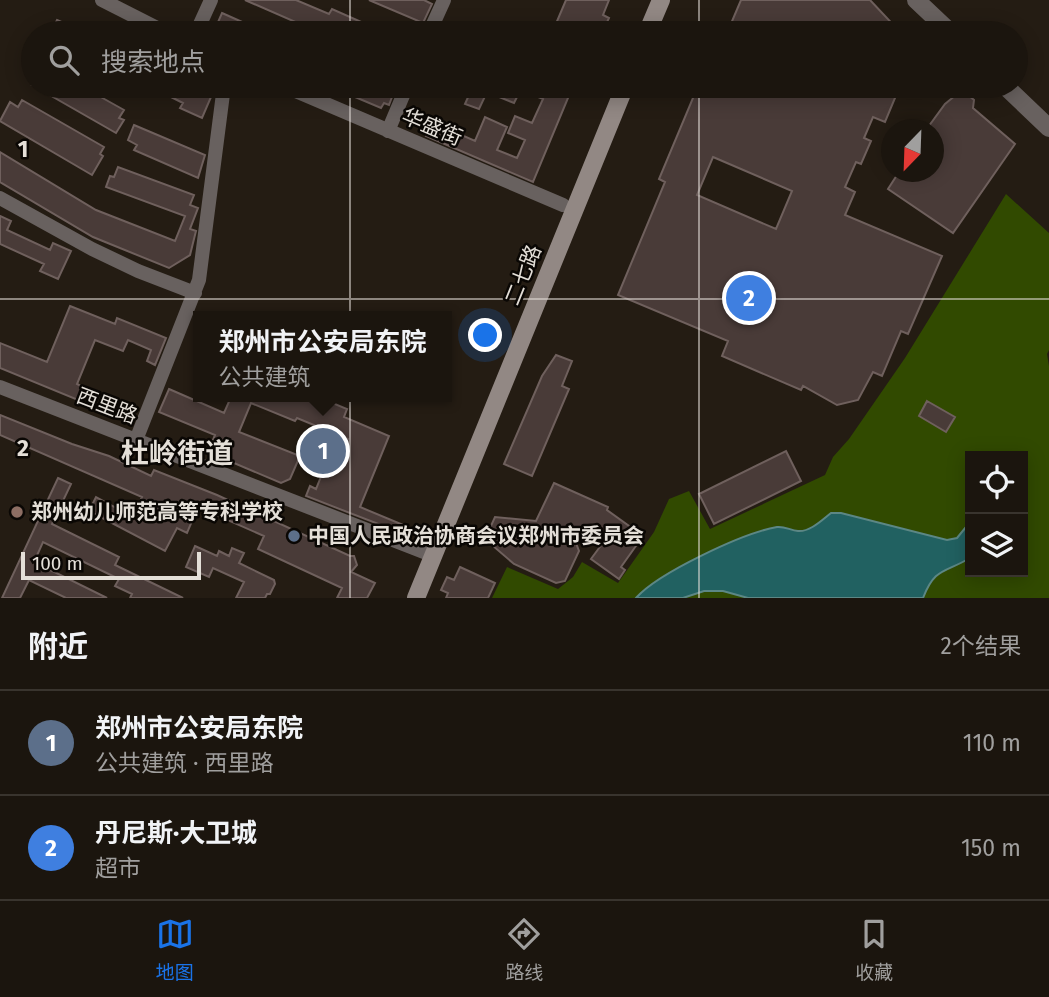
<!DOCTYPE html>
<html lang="zh">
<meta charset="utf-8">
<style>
body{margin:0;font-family:"Fira Sans","Noto Sans SC",sans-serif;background:#241e17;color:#f1f3f6}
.controls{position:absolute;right:21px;bottom:21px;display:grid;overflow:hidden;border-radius:0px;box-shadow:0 4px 18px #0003}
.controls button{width:63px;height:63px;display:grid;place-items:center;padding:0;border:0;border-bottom:2px solid #39342e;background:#1b150e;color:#f1f3f6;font:35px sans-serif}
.compass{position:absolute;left:881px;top:119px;width:63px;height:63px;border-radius:50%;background:#1b150e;box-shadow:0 4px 18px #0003;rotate:203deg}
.scale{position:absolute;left:21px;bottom:18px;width:180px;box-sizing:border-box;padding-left:7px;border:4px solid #e4dfd8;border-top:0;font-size:19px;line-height:24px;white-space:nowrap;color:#e4dfd8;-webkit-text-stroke:5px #0a0704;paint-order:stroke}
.you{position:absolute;left:486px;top:336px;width:24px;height:24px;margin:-18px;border:5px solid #fff;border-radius:50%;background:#1a73e8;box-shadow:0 0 0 10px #1a73e833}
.badge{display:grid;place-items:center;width:46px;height:46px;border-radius:50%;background:#1a73e8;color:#fff;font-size:23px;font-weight:700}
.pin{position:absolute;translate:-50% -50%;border:4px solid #fff;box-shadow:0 2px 7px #0006}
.popup{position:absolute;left:193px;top:311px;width:259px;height:91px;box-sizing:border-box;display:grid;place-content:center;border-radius:0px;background:#1b150e;filter:drop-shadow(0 2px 5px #0005);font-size:23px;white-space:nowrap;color:#a09f9e}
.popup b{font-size:26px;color:#f1f3f6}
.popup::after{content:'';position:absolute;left:50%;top:100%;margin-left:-14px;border:14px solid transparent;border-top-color:#1b150e}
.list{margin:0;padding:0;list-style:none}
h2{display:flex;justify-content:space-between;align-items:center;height:91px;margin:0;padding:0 28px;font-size:30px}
h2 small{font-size:23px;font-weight:400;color:#a09f9e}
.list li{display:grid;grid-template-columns:46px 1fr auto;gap:21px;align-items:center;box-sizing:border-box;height:105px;padding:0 28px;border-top:2px solid #39342e}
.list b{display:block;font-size:26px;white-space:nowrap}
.list p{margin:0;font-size:23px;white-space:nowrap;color:#a09f9e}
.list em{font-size:23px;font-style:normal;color:#a09f9e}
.icon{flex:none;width:38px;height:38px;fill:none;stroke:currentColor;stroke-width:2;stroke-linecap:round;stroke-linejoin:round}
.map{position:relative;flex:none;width:1049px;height:598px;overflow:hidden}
.search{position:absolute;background:#1b150e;box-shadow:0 4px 18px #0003;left:21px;right:21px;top:21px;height:77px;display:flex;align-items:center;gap:18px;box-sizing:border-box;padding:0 24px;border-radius:38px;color:#a09f9e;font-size:26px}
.sheet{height:301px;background:#1b150e}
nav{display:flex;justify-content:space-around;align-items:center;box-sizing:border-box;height:98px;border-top:2px solid #39342e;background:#1b150e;font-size:19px;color:#a09f9e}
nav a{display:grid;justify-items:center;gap:4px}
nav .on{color:#1a73e8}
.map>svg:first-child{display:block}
</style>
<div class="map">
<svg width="1049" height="598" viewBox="0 0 1049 598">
<rect width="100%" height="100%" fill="#241c13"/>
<path fill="#314a00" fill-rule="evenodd" d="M1006,194l43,39v117l-2,4 2,12v232h-557l15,-31 51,22 15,-12 9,-15 36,21 36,-51 15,-33 20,-8 21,38 115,-54 8,-18 16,-18 56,-81zM970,456h53v116h-53z"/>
<path fill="#216161" stroke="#5c8785" stroke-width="2" d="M831,513h10l106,27 10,-2 13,-16v36c-25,15 -35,9 -47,40h-175l-25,-7h-19l-21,7h-47c22,-25 107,-65 141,-71 7,-1 13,3 21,4 12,1 24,-11 33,-18z"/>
<path fill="#493b38" stroke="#6f605d" stroke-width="2" fill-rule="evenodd" d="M245,0h51l33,14 3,-5 54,24h-54l-21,-9 -2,4z
M369,0h55l8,4 -9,19z
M566,0h43l-6,15 6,3 -7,15h-50z
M741,0h129l31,33h-174z
M222,13l45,20h-49l1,-2 -4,-2z
M57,20l29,13h-35z
M34,86h47l43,24 -5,8 5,2 -8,13z
M149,86h45l-2,3 19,8 -9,21 -22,-10 3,-5z
M329,86h58l8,3 -6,16 -5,-2 -3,5z
M473,86h24l21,9 -4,8 -27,-11 -8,17 -14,-5z
M512,86h61l-40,96 -107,-46 6,-14 43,19 10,-24 22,10 -10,23 20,8 8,-18 -17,-7 7,-17 17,7 11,-24z
M698,86h202l-15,36 -12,-5 -9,21 7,3 -10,23 -5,-2 -11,25 10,5 -10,23 97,41 -34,78 -7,-3 -19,45 -9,-4 -15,28 -21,5 -34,-19 -2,4 -79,-34 6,-15 -110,-46 47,-113 -6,-3zM713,157l79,34 -16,38 -79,-34z
M962,90l12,10 -1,8 42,36 -62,89 -65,-44 11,-17h35v-42h-8l19,-26z
M22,100l82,47 -4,7 3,2 -11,19 -92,-54 10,-19 8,5z
M134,125l71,30 -7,23 -64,-28 3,-5 -9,-5z
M0,152l96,58 79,31 10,-25 -79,-29 4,-11 4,1 4,-10 76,28 -4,10 8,3 -8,21 6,2 -6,24 -21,13 -76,-31 -93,-55z
M0,216l11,5 -4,9 43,20 3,-7 18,8 -13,28 -18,-8 4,-7 -44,-20z
M70,306l45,18 2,-6 49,20 -11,27 -8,-4 4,-11 -23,-10 -5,11 -28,-11 -18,44 6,3 -5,13 -78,-32v-25l47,19z
M556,355l16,6 -10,25 7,3 -37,87 -28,-12 38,-88z
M169,389l55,24 7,-16h87l29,12 -3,8 45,19 -29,71 60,25h-21l-93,-36 4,-10 6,3 12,-30 10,4 10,-24 -51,-21 -2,3 -44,-18 -12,29 61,24 -10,23 -9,4 -73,-31 7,-17 -56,-23z
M927,401l28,16 -9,15 -27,-16z
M0,415l72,29 37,12 42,20 3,-6 63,25 133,61h4l3,9 -6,7 24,11 -8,15h-30l5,-10 -84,-39 6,-13 -66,-29 -11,26 -10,-5 -12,23 -76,-40 7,-14 37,20 9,-20 -142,-62z
M786,451l15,30 -87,43 -15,-30z
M58,478l13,6 -19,40 67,33 -4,8 68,33h-53l2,-4 -17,-8 4,-7 -76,-37 -9,20 73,36h-41l-37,-18 -9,18h-18z
M554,483l54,24 -1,3 36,26 -22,31 4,3 -6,9 -28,-20 11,-15 -31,-14 8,21 -14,30 -9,2 -42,-19 -29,-25 10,-22 41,4z
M195,546l22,10 2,-5 10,5 3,-8 12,5 -5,10 35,17 1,4 -5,10h-3l-2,4h-29l8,-16 -31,-14 -4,9 -23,-10z
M460,567l35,16 -7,15h-42l2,-5 -7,-3 6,-13 7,3z"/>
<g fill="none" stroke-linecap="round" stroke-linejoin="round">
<path stroke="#68615f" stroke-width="14" d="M102,0l65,33
M196,33l15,-33
M429,33l15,-33
M284,86l279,119
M388,131l19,-45
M0,198l92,51 46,22 57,22
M0,387l434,169
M136,440l63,-160 25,-194"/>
<path stroke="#68615f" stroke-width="18" d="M916,0l35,33
M1005,86l44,42"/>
<path stroke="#928884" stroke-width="18" d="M647,33l14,-33
M416,598l209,-512"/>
</g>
<path fill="none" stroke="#e4dfd8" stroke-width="2" stroke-opacity="0.55" d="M350,0v33M699,0v33M350,86v512M699,86v512M0,299h1049"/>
<circle fill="#8d6e63" stroke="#0a0704" stroke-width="2.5" cx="17" cy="512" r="7"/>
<circle fill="#5c6f8a" stroke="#0a0704" stroke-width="2.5" cx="294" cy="536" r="7"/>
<g text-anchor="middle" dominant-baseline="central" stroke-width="5" stroke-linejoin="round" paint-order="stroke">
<g font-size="21" fill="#e4dfd8" stroke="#0a0704">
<text transform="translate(432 127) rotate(23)">华盛街</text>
<text transform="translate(523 275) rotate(-68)">二七路</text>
<text transform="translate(107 406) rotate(21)">西里路</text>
</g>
<g font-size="21" font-weight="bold" fill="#e4dfd8" stroke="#0a0704" text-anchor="start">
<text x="31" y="512">郑州幼儿师范高等专科学校</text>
<text x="308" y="536">中国人民政治协商会议郑州市委员会</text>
</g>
<g font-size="28" font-weight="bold" fill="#e4dfd8" stroke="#0a0704">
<text x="177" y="453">杜岭街道</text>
</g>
</g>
<g font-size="23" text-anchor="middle" font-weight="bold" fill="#e4dfd8" stroke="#0a0704" stroke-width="5" stroke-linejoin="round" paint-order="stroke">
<text x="23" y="157">1</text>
<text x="23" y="456">2</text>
</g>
</svg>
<div class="controls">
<button><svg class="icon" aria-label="locate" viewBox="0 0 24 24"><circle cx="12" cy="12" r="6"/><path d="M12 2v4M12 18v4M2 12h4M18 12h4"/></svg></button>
<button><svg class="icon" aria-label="layers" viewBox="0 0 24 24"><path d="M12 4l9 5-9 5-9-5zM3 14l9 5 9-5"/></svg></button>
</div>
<svg class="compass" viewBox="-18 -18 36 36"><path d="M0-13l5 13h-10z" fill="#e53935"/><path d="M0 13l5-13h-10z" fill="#a09f9e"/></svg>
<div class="scale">100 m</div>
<div class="you"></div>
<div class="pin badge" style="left:323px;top:451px;background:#5c6f8a">1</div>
<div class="popup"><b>郑州市公安局东院</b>公共建筑</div>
<div class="pin badge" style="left:749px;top:298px;background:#3f7fe0">2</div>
<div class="search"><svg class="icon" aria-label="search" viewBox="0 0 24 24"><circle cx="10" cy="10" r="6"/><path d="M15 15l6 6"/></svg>搜索地点</div>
</div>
<section class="sheet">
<h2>附近<small>2个结果</small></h2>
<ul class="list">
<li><span class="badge" style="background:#5c6f8a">1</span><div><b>郑州市公安局东院</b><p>公共建筑 · 西里路</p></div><em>110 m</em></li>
<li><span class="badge" style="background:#3f7fe0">2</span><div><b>丹尼斯·大卫城</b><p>超市</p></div><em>150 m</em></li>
</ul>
</section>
<nav>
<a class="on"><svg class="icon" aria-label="map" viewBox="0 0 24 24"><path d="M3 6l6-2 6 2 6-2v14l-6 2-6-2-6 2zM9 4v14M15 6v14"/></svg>地图</a>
<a><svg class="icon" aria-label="directions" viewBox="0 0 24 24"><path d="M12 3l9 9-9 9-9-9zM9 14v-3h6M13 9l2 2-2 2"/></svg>路线</a>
<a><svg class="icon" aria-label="saved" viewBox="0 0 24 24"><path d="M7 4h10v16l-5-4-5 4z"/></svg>收藏</a>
</nav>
